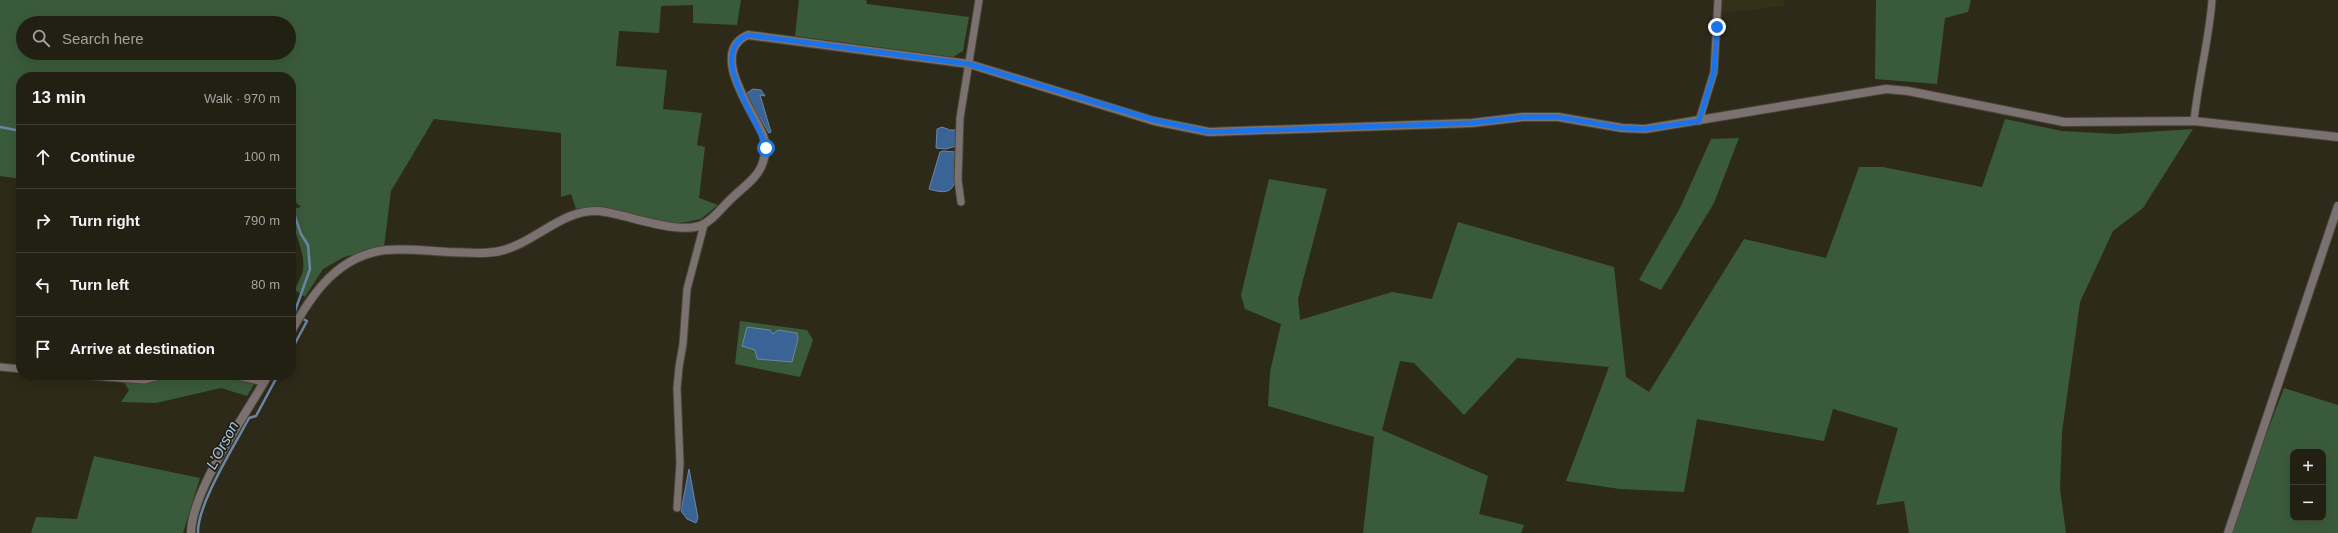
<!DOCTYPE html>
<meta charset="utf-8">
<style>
body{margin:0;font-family:Helvetica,sans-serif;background:#2e2d21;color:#f1f3f6}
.controls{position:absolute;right:12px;bottom:12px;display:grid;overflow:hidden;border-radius:8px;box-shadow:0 4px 16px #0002}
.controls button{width:36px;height:36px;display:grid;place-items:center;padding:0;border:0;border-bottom:1px solid #3f3e33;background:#222013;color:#f1f3f6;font:20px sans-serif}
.stop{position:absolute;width:12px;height:12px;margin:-9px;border:3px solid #1a73e8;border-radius:50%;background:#fff}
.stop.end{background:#1a73e8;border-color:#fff;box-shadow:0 1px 4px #0008}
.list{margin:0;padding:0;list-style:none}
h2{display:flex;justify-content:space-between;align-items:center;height:52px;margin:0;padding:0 16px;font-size:17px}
h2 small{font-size:13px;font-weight:400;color:#a2a3a0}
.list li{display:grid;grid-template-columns:26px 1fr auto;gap:12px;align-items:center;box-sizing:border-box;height:64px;padding:0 16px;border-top:1px solid #3f3e33}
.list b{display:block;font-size:15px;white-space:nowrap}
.list em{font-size:13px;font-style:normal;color:#a2a3a0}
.icon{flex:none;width:22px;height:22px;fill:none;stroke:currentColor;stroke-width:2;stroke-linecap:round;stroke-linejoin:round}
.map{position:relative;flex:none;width:2338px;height:533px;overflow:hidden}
.search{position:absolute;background:#222013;box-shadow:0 4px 16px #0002;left:16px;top:16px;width:280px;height:44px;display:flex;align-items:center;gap:10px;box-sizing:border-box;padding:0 14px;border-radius:22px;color:#a2a3a0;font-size:15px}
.panel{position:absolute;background:#222013;box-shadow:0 4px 16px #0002;left:16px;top:72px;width:280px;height:308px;border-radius:16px}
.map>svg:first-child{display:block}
</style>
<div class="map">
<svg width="2338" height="533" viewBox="0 0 2338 533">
<rect width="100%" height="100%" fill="#2e2a19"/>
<path fill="#353018" d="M1722,0h62v6l-62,7z"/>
<path fill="#3a5b3b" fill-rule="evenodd" d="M0,0h741l-4,25 -44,-2v-18l-32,1 -2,27 -40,-2 -3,35 51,4 -4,39 39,4 -5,32 8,2 -6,51 19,7 -17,14 -26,5 -76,-15h-23l-5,-15 -10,3v-64l-127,-14 -43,72 -7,56 -40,10 -21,12 -18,28 -10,-7c2,-6 7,-14 8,-20 3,-20 -12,-40 -12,-61l10,-2 -10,-9v-121h-270v102l-21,-3zM23,23h266v30h-266z
M799,0h67l1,4 102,13 -6,34 -10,6 -158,-21z
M1876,0h95l-3,12 -23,6 -8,66 -62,-5z
M2005,119l57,12 54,3 77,-5 -50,79 -30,23 -33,71 -18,130 -2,57 6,44h-157l-5,-32 -28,4 22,-77 -65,-19 -9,32 -127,-22 -13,73 -64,-3 -54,-8 43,-114 -92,-9 -53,57 -50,-52 -14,-2 -18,69 106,46 -9,38 45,11 -3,8h-158l11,-96 -106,-31 2,-34 11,-48 -36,-15 -4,-14 28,-116 58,10 -29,110 2,21 92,-28 40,7 26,-77 156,45 12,110 23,15 95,-153 82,19 33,-91h24l99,20z
M1739,138l-25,65 -53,87 -22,-10 41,-72 31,-69z
M740,321l67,9 6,10 -13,37 -65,-13z
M119,375h141l-13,21 -26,-8 -65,15 -35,-1 8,-12z
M2284,388l54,17v128h-105l17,-56zM2293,452h30v66h-30z
M94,456l106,22 -17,55h-152l5,-16 41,2z"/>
<path fill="#3a6495" stroke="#6b87a6" d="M753,89l8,1 4,6 -5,-1 11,37 -2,1 -20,-34 -2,-6z
M942,127l8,3h8l-2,16 -10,3 -10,-1 1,-19z
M943,151l13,1c-2,23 6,48 -27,37l11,-37z
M747,327l23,3 3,4 5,-4 19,3 1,6 -6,23 -35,-3 -2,-9 -13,-4z
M689,469l9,49 -2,5 -9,-4 -6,-8z"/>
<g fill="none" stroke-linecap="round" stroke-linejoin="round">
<path stroke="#6b87a6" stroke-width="2.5" d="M0,127l21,4
M291,205l10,29 7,11 2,24 -16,45 13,7 -16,30
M198,533c-1,-29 37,-88 51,-115l7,-2 22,-41"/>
<g stroke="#4a4636" stroke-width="9">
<path id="minor" d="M1699,121l15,-49 4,-72
M2194,121c4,-41 15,-80 18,-121
M961,202l-3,-22 2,-62 19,-118
M0,367l21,2
M80,375l64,5 19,-5
M232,375l32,7
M677,508l3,-45 -3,-75 2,-21 4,-23 4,-55 17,-64"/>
</g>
<g stroke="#4a4636" stroke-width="10">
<path id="tertiary" d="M291,332c21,-39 48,-77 95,-82 20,-2 42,1 62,2 17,0 36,3 52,-1 35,-8 62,-42 98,-40 27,2 82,26 106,13 10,-5 19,-18 28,-26 10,-10 27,-21 31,-36 3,-8 3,-19 0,-27 -10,-24 -55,-83 -15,-100l221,29 185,57 55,11 263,-9 51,-6h35l64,11 23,1 241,-40 22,2 156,31 130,-1 144,16
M191,533c1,-44 55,-118 77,-158
M2228,533l110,-327"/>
</g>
<use href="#minor" stroke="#7c7171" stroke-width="7"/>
<use href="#tertiary" stroke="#7c7171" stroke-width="8"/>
</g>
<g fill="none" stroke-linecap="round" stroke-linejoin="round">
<path stroke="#1a73e8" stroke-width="5" d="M766,148c-6,-27 -61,-95 -18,-113l221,29 185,56 55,12 263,-9 51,-6h35l64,11 23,1 54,-8 15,-49 3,-45"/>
</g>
<g text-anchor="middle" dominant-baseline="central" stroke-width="3.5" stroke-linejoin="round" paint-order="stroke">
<g font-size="15" font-style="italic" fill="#a4c8f4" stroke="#24200f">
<text transform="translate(222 445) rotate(-62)">L’Orson</text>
</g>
</g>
</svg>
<div class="controls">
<button>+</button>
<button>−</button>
</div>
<div class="stop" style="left:766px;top:148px"></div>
<div class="stop end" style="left:1717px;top:27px"></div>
<div class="search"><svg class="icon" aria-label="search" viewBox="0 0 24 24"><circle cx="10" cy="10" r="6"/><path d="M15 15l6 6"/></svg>Search here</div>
<section class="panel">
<h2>13 min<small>Walk · 970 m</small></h2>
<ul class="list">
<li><svg class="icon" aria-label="ahead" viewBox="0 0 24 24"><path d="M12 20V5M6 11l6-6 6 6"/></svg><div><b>Continue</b></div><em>100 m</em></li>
<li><svg class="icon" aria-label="right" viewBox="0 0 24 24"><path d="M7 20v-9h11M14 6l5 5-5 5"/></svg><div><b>Turn right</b></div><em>790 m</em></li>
<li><svg class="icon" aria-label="left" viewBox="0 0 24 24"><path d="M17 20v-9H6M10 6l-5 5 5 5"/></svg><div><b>Turn left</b></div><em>80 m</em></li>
<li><svg class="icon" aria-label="arrive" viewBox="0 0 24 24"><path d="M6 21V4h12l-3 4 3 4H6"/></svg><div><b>Arrive at destination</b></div></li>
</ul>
</section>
</div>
